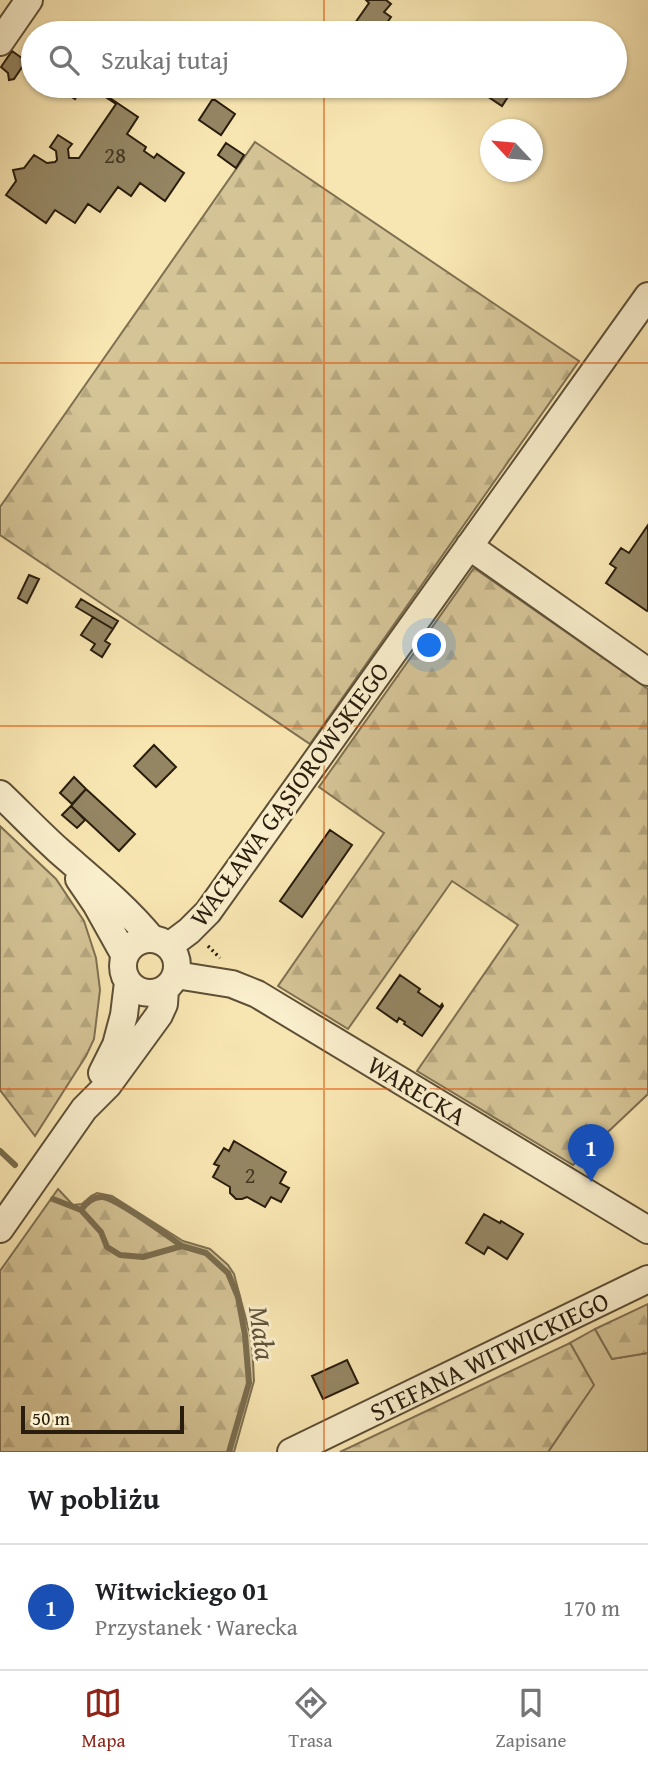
<!DOCTYPE html>
<html lang="pl">
<meta charset="utf-8">
<style>
body{margin:0;font-family:"Gentium Book Plus",serif;background:#f6f6f6;color:#202124}
.compass{position:absolute;left:480px;top:119px;width:63px;height:63px;border-radius:50%;background:#fff;box-shadow:0 2px 5px #0004;rotate:296deg}
.scale{position:absolute;left:21px;bottom:18px;width:163px;box-sizing:border-box;padding-left:7px;border:4px solid #291d0d;border-top:0;font-size:19px;line-height:24px;white-space:nowrap;color:#291d0d;-webkit-text-stroke:5px #faefcd;paint-order:stroke}
.you{position:absolute;left:430px;top:646px;width:24px;height:24px;margin:-18px;border:5px solid #fff;border-radius:50%;background:#1a73e8;box-shadow:0 0 0 10px #1a73e833}
.badge{display:grid;place-items:center;width:46px;height:46px;border-radius:50%;background:#8f2418;color:#fff;font-size:23px;font-weight:700}
.pin{position:absolute;translate:-50% -58px;filter:drop-shadow(0 2px 4px #0008)}
.pin::after{content:'';position:absolute;top:37px;width:24px;height:21px;background:inherit;clip-path:polygon(0 0,100% 0,50% 100%)}
.list{margin:0;padding:0;list-style:none}
h2{display:flex;justify-content:space-between;align-items:center;height:91px;margin:0;padding:0 28px;font-size:30px}
h2 small{font-size:23px;font-weight:400;color:#757577}
.list li{display:grid;grid-template-columns:46px 1fr auto;gap:21px;align-items:center;box-sizing:border-box;height:126px;padding:0 28px;border-top:2px solid #e0e0e0}
.list b{display:block;font-size:26px;white-space:nowrap}
.list p{margin:0;font-size:23px;white-space:nowrap;color:#757577}
.list em{font-size:23px;font-style:normal;color:#757577}
.icon{flex:none;width:38px;height:38px;fill:none;stroke:currentColor;stroke-width:2;stroke-linecap:round;stroke-linejoin:round}
.map{position:relative;flex:none;width:648px;height:1452px;overflow:hidden}
.search{position:absolute;background:#fff;box-shadow:0 2px 5px #0004;left:21px;right:21px;top:21px;height:77px;display:flex;align-items:center;gap:18px;box-sizing:border-box;padding:0 24px;border-radius:38px;color:#757577;font-size:26px}
.sheet{height:217px;background:#fff}
nav{display:flex;justify-content:space-around;align-items:center;box-sizing:border-box;height:98px;border-top:2px solid #e0e0e0;background:#fff;font-size:19px;color:#757577}
nav a{display:grid;justify-items:center;gap:4px}
nav .on{color:#8f2418}
.map>svg:first-child{display:block}
</style>
<div class="map">
<svg width="648" height="1452" viewBox="0 0 648 1452">
<defs>
<pattern id="forest-firs" width="22" height="20" patternUnits="userSpaceOnUse" patternTransform="scale(1.75)"><rect width="22" height="20" fill="#d5c496"/><path d="M5 1l3.5 6h-7zM16 11l3.5 6h-7z" fill="#b7a880"/></pattern>
</defs>
<rect width="100%" height="100%" fill="#f8e6b2"/>
<filter id="stains"><feTurbulence type="fractalNoise" baseFrequency=".00286" numOctaves="4"/><feColorMatrix values="0 0 0 0 .2 0 0 0 0 .09 0 0 0 0 .02 0 0 0 .5 -.17"/></filter>
<radialGradient id="worn" r=".72"><stop offset=".6" stop-color="#630" stop-opacity="0"/><stop offset="1" stop-color="#630" stop-opacity=".3"/></radialGradient>
<path fill="#d5c496" stroke="#7f7052" stroke-width="2" d="M595,1329l17,30 36,-6v99h-100l45,-67 -23,-42z"/>
<path fill="url(#forest-firs)" stroke="#7f7052" stroke-width="2" d="M255,142l324,219 -269,383 -310,-209v-28z
M474,568l174,121v405l-75,71 -156,-94 101,-146 -66,-44 -104,148 -70,-43 106,-153 -65,-46z
M0,826l56,53 28,42 12,37 4,32 -6,49 -8,17 -51,80 -35,-46z
M58,1189l15,16 9,-1 9,-8 6,-3 15,3 71,45 27,8 18,16 6,9 18,68 2,39 -20,71h-234v-181z
M648,1304v49l-36,6 -17,-30z
M570,1343l24,42 -46,67h-208z"/>
<g fill="none" stroke-linecap="round" stroke-linejoin="round">
<path stroke="#7b6d4e" stroke-width="6" d="M0,1151l15,14
M53,1199l28,11 20,22 6,15 13,8 23,2 39,-11 24,7 22,20 10,24 7,38 4,48 -20,69
M81,1210c5,-7 12,-14 22,-13 14,2 65,39 79,49"/>
</g>
<path fill="#958663" stroke="#291d0d" stroke-width="2" d="M366,0h20l5,4 -7,8 7,5 -7,10 2,1 -4,5h-34l21,-30z
M12,51l14,10 -12,18 -5,1 -1,-7 -7,-6z
M55,86h28l-8,13z
M89,86h3l46,31 -11,17 19,13 -2,4 10,7 3,-4 27,19 -19,28 -25,-18 -9,13 -13,-9 -18,25 -12,-8 -13,19 -20,-13 -9,13 -40,-28 10,-14 -3,-11 11,-2 10,-13 13,8 8,-1 2,-2 -1,-9 -6,-4 8,-12 14,9 -4,5 1,9h10l37,-54z
M472,86h43l-13,20z
M212,100h3l20,14 -14,21 -22,-15z
M226,143l18,12 -8,13 -18,-13z
M648,525v85l-1,1 -41,-28 10,-15 -6,-4 11,-16 8,5z
M29,575l10,4 -12,24 -9,-5z
M81,599l37,22 -5,8 -37,-22z
M93,617l20,12 -8,12 5,3 -8,13 -11,-7 4,-6 -14,-9z
M154,745l22,22 -20,20 -22,-21z
M74,777l12,12 -14,15 -12,-11z
M86,789l49,45 -16,17 -48,-45z
M71,806l14,14 -8,8 -15,-13z
M330,830l22,15 -50,72 -22,-16z
M400,975l20,14 -2,3 22,15 2,-3 1,2 -21,30 -18,-12 1,-2 -6,-4 -2,4 -20,-14z
M234,1141l52,31 -6,11 9,5 -8,14 -10,-5 -6,10 -18,-10 -5,2h-6l-6,-6v-6l-17,-10 6,-11 -5,-2 10,-16 5,3z
M484,1214l16,9 1,-2 22,13 -16,25 -19,-12 -4,7 -18,-11z
M347,1360l11,23 -35,16 -11,-23z"/>
<g fill="none" stroke-linecap="round" stroke-linejoin="round">
<g stroke="#5d4f36" stroke-width="30">
<path id="minor" d="M0,42l29,-42
M469,546l179,126
M0,794c19,18 38,38 58,56 33,29 66,55 94,89
M79,879l17,25 29,52
M123 966a27 27 0 1 1 54 0a27 27 0 1 1-54 0Z
M169,946l20,-15 19,-19 440,-616
M176,975l56,9 25,10 391,236
M102,1073l14,-28 8,-30 4,-33
M0,1229l84,-120 24,-24 51,-70 5,-11 1,-15
M291,1452l357,-173"/>
</g>
<path stroke="#291d0d" stroke-width="3.5" stroke-dasharray="2 3.5" stroke-linecap="butt" d="M208,946l12,12"/>
<use href="#minor" stroke="#faefcd" stroke-width="26"/>
</g>
<path fill="none" stroke="#de560c" stroke-width="2" stroke-opacity="0.55" d="M324,0v33M324,86v1366M0,363h648M0,726h648M0,1089h648"/>
<g text-anchor="middle" dominant-baseline="central" stroke-width="6" stroke-linejoin="round" paint-order="stroke">
<g font-size="23" fill="#443722">
<text x="115" y="154">28</text>
<text x="250" y="1174">2</text>
</g>
<g font-size="26" fill="#291d0d" stroke="#faefcd">
<text transform="translate(289 794) rotate(-54)">WACŁAWA GĄSIOROWSKIEGO</text>
<text transform="translate(417 1090) rotate(31)">WARECKA</text>
<text transform="translate(489 1356) rotate(-26)">STEFANA WITWICKIEGO</text>
</g>
<g font-size="28" font-style="italic" fill="#605239" stroke="#faefcd">
<text transform="translate(263 1333) rotate(82)">Mała</text>
</g>
</g>
<rect width="100%" height="100%" filter="url(#stains)"/>
<rect width="100%" height="100%" fill="url(#worn)"/>
</svg>
<svg class="compass" viewBox="-18 -18 36 36"><path d="M0-13l5 13h-10z" fill="#e53935"/><path d="M0 13l5-13h-10z" fill="#757577"/></svg>
<div class="scale">50 m</div>
<div class="you"></div>
<div class="pin badge" style="left:591px;top:1182px;background:#1a4fb4">1</div>
<div class="search"><svg class="icon" aria-label="search" viewBox="0 0 24 24"><circle cx="10" cy="10" r="6"/><path d="M15 15l6 6"/></svg>Szukaj tutaj</div>
</div>
<section class="sheet">
<h2>W pobliżu<small></small></h2>
<ul class="list">
<li><span class="badge" style="background:#1a4fb4">1</span><div><b>Witwickiego 01</b><p>Przystanek · Warecka</p></div><em>170 m</em></li>
</ul>
</section>
<nav>
<a class="on"><svg class="icon" aria-label="map" viewBox="0 0 24 24"><path d="M3 6l6-2 6 2 6-2v14l-6 2-6-2-6 2zM9 4v14M15 6v14"/></svg>Mapa</a>
<a><svg class="icon" aria-label="directions" viewBox="0 0 24 24"><path d="M12 3l9 9-9 9-9-9zM9 14v-3h6M13 9l2 2-2 2"/></svg>Trasa</a>
<a><svg class="icon" aria-label="saved" viewBox="0 0 24 24"><path d="M7 4h10v16l-5-4-5 4z"/></svg>Zapisane</a>
</nav>
